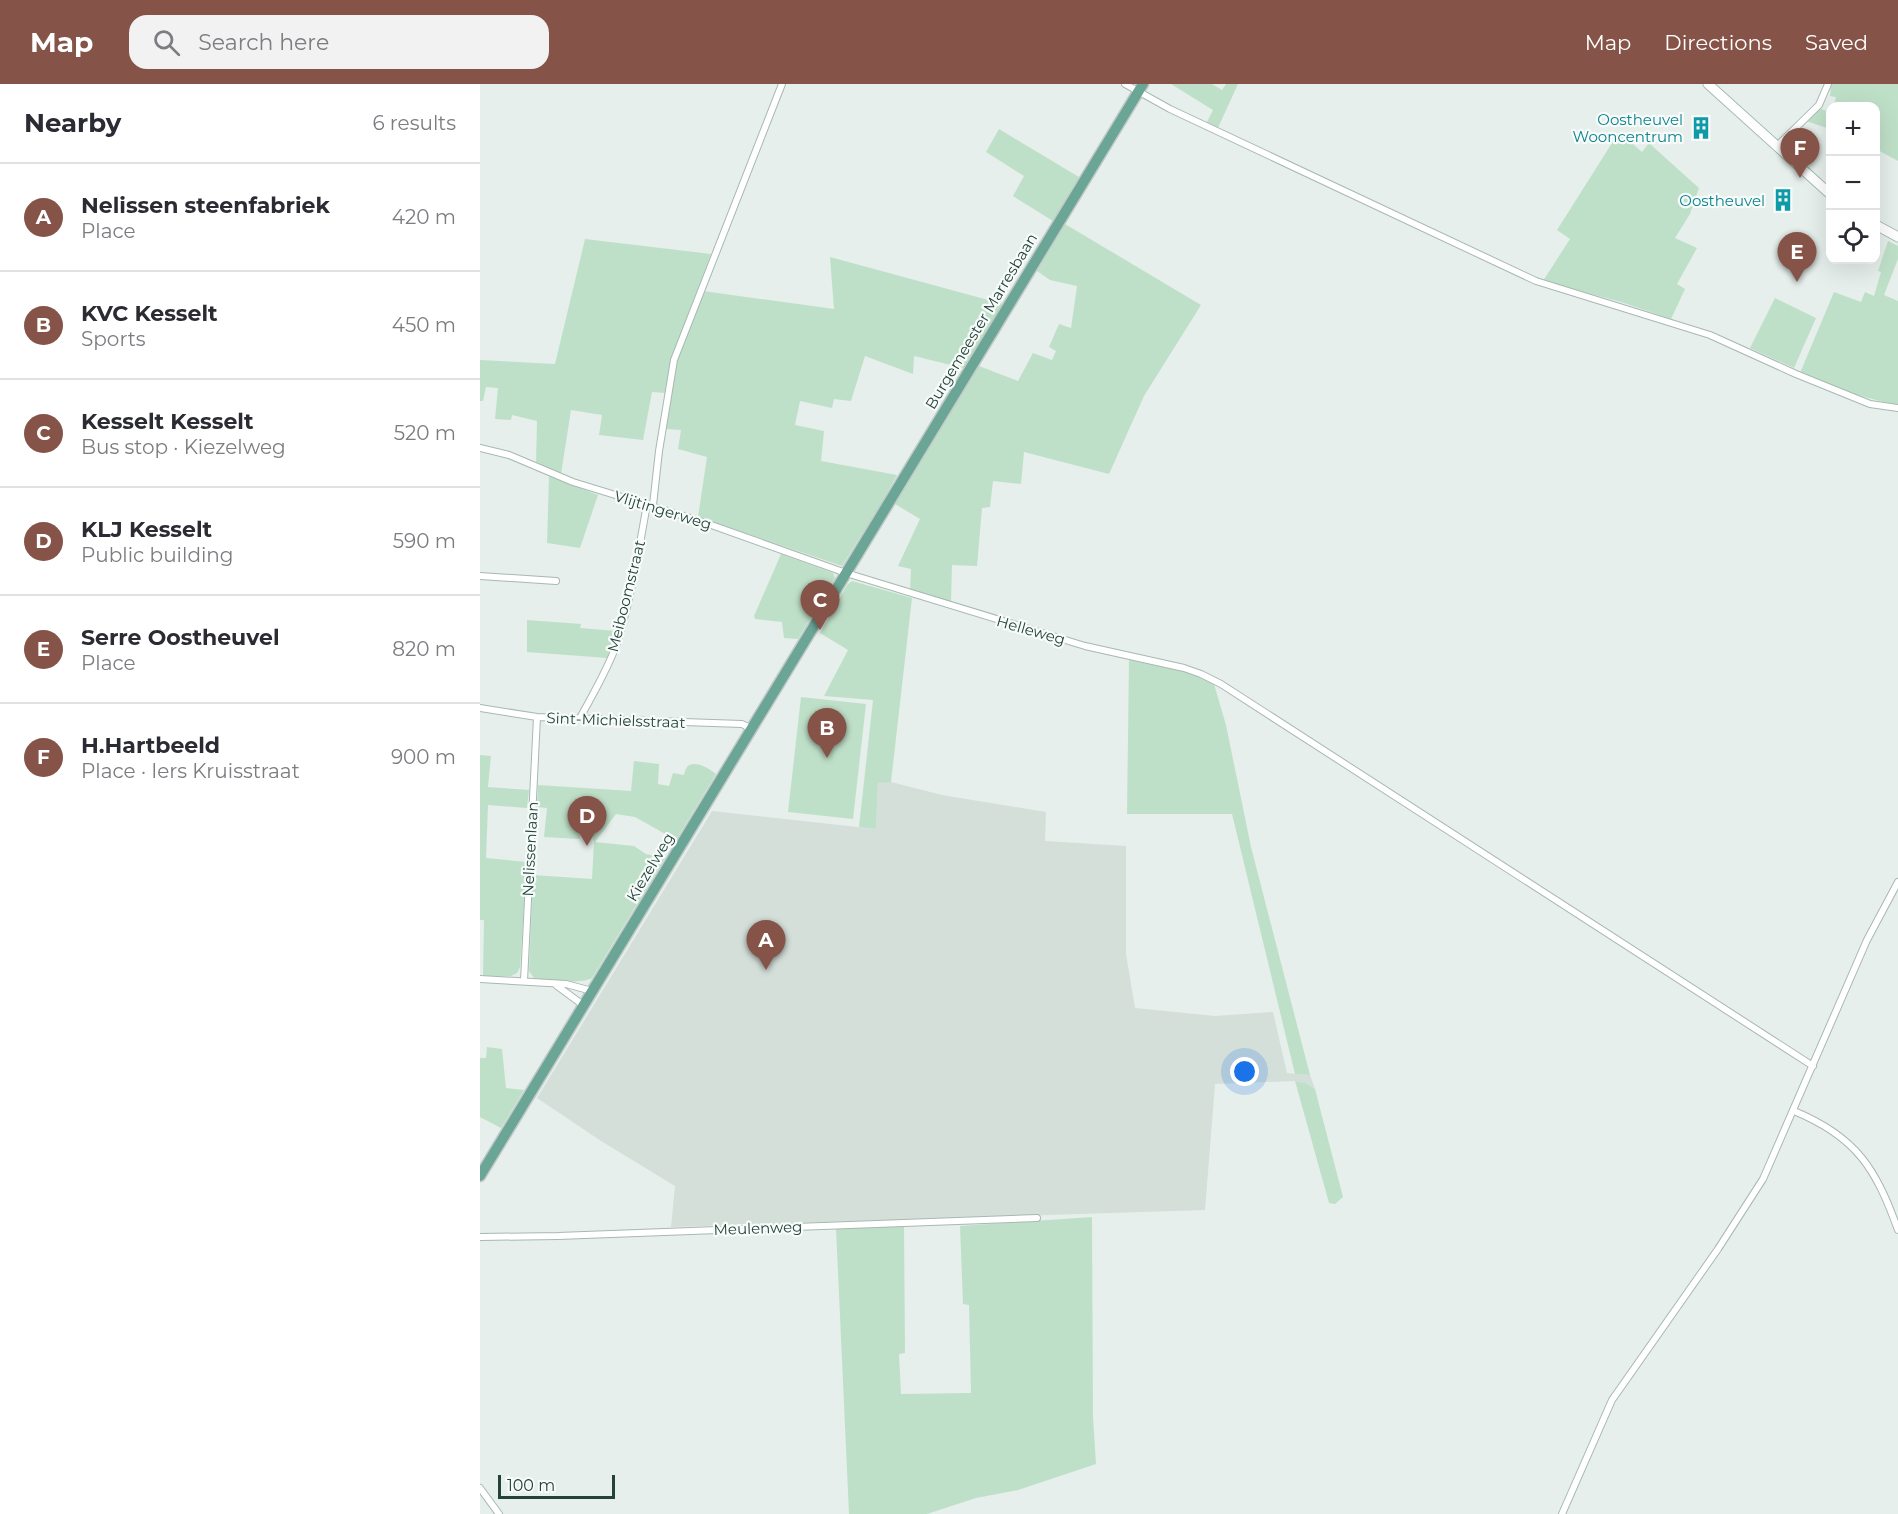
<!DOCTYPE html>
<meta charset="utf-8">
<style>
body{margin:0;font-family:Montserrat,sans-serif;background:#f2f2f3;color:#2b2b33}
.controls{position:absolute;right:18px;top:18px;display:grid;overflow:hidden;border-radius:12px;box-shadow:0 6px 24px #0002}
.controls button{width:54px;height:54px;display:grid;place-items:center;padding:0;border:0;border-bottom:2px solid #e1e1e2;background:#fff;color:#2b2b33;font:30px sans-serif}
.scale{position:absolute;left:18px;bottom:15px;width:117px;box-sizing:border-box;padding-left:6px;border:3px solid #24423a;border-top:0;font-size:16px;line-height:21px;white-space:nowrap;color:#24423a;-webkit-text-stroke:4px #f7fbf9;paint-order:stroke}
.you{position:absolute;left:765px;top:988px;width:21px;height:21px;margin:-15px;border:4px solid #fff;border-radius:50%;background:#1a73e8;box-shadow:0 0 0 9px #1a73e833}
.badge{display:grid;place-items:center;width:39px;height:39px;border-radius:50%;background:#855347;color:#fff;font-size:20px;font-weight:700}
.pin{position:absolute;translate:-50% -50px;filter:drop-shadow(0 2px 3px #0008)}
.pin::after{content:'';position:absolute;top:32px;width:21px;height:18px;background:inherit;clip-path:polygon(0 0,100% 0,50% 100%)}
.list{margin:0;padding:0;list-style:none}
h2{display:flex;justify-content:space-between;align-items:center;height:78px;margin:0;padding:0 24px;font-size:26px}
h2 small{font-size:20px;font-weight:400;color:#7c7c81}
.list li{display:grid;grid-template-columns:39px 1fr auto;gap:18px;align-items:center;box-sizing:border-box;height:108px;padding:0 24px;border-top:2px solid #e1e1e2}
.list b{display:block;font-size:22px;white-space:nowrap}
.list p{margin:0;font-size:20px;white-space:nowrap;color:#7c7c81}
.list em{font-size:20px;font-style:normal;color:#7c7c81}
.icon{flex:none;width:33px;height:33px;fill:none;stroke:currentColor;stroke-width:2;stroke-linecap:round;stroke-linejoin:round}
.map{position:relative;flex:none;width:1418px;height:1430px;overflow:hidden}
header{display:flex;align-items:center;gap:36px;box-sizing:border-box;height:84px;padding:0 30px;background:#855347;color:#fff}
header strong{font-size:28px}
nav{display:flex;gap:33px;margin-inline-start:auto;font-size:21px}
.search{width:420px;height:54px;background:#f2f2f3;display:flex;align-items:center;gap:15px;box-sizing:border-box;padding:0 21px;border-radius:18px;color:#7c7c81;font-size:22px}
main{display:flex}
aside{flex:1;background:#fff}
.map>svg:first-child{display:block}
</style>
<header>
<strong>Map</strong>
<div class="search"><svg class="icon" aria-label="search" viewBox="0 0 24 24"><circle cx="10" cy="10" r="6"/><path d="M15 15l6 6"/></svg>Search here</div>
<nav><a>Map</a><a>Directions</a><a>Saved</a></nav>
</header>
<main>
<aside>
<h2>Nearby<small>6 results</small></h2>
<ul class="list">
<li><span class="badge">A</span><div><b>Nelissen steenfabriek</b><p>Place</p></div><em>420 m</em></li>
<li><span class="badge">B</span><div><b>KVC Kesselt</b><p>Sports</p></div><em>450 m</em></li>
<li><span class="badge">C</span><div><b>Kesselt Kesselt</b><p>Bus stop · Kiezelweg</p></div><em>520 m</em></li>
<li><span class="badge">D</span><div><b>KLJ Kesselt</b><p>Public building</p></div><em>590 m</em></li>
<li><span class="badge">E</span><div><b>Serre Oostheuvel</b><p>Place</p></div><em>820 m</em></li>
<li><span class="badge">F</span><div><b>H.Hartbeeld</b><p>Place · Iers Kruisstraat</p></div><em>900 m</em></li>
</ul>
</aside>
<div class="map">
<svg width="1418" height="1430" viewBox="0 0 1418 1430">
<rect width="100%" height="100%" fill="#e6efeb"/>
<path fill="#d4dfda" d="M398,698h13l51,13 104,17 -1,29 81,5v108l9,54 80,8 58,-4 14,61 23,2 5,14 -9,-6 -11,-2 -80,3 -10,126 -534,17 4,-41 -74,-45 -64,-43 175,-287 164,18z"/>
<path fill="#bfe0c8" d="M691,0h41l10,6 4,-6h12l-21,46 -11,-6 7,-14z
M1351,0h67v77l-22,-12v-43h-42l2,-9 -6,-1z
M1338,24l12,4v17l-24,-8z
M519,45l80,48 -26,44 -40,-25 11,-20 -38,-24z
M1139,48l23,20 7,-9 50,45 -9,26 -15,24 22,10 -20,36 8,5 -14,30 -50,-17 -78,-21 27,-42 -13,-9z
M585,140l136,81 -57,91 -35,78 -85,-22 -3,32 -28,-3 -3,26 -8,1 -5,58 -25,-1 -1,38 -41,-12 1,-22 -13,-3 22,-47 -25,-15 84,-138 39,15 15,-28 19,7 4,-9 -7,-4 10,-23 12,4 6,-42 -27,-6 -13,-9z
M105,155l126,15c-17,46 -37,91 -46,139l-13,-1 -9,48 -44,-5 3,-20 -31,-5 -10,64 -25,-12 1,-41 -25,-6 -1,5 -16,-1 3,-31 -12,-1 -3,14h-3v-41l75,4z
M1408,157l10,5v13l-14,36 14,6v105l-44,-12 -54,-21 34,-81 27,10 4,-10 9,4 7,-24 -3,-1z
M350,173l173,47 -40,64 -49,-12 -1,18 -48,-18 -14,45 -17,-2 -2,9 -32,-7 -5,24 29,6 -3,30 76,14 -16,29 -39,62 -144,-49 9,-60 -29,-8 3,-19 -16,-1 10,-62 28,-76 131,18z
M1295,214l41,20 -22,50 -44,-20z
M69,392l49,19 -18,53 -33,-5z
M301,470l52,19 2,5 -37,61 -14,-1 -2,-16 -27,-3 -1,-3z
M372,497l60,17 -21,184 -13,1 -2,46 -17,-2 14,-127 -49,-4 24,-46 -28,-17 27,-48z
M47,536l54,4 -1,4 36,3 -9,27 -80,-6z
M649,576l59,12 26,12 12,41 25,122 59,228 -15,-1 -63,-260h-105z
M321,613l65,7 -13,115 -65,-7z
M0,671l11,1 -3,31 41,3 -2,18 -39,-3 -2,53 41,4 -7,105 -3,6 -6,3 -28,1 1,-57h-4z
M154,677l25,3 -1,20 11,2 4,-13 11,2c0,-2 3,-9 4,-9 8,-6 22,3 28,8l-40,66 -41,-23 -19,-3 -21,28 39,4 12,8 19,4 -73,120c-9,6 -46,3 -58,0l-5,-7 4,-96 59,4 2,-37 -3,-10h-11v7l-36,-2 3,-29 -10,-1 1,-22 93,6z
M7,963l15,2 4,39 18,2 -23,38 -21,-11v-59h6z
M815,997l11,2 9,6 28,108 -8,7 -6,-1z
M612,1133l1,200 3,47 -78,26 -42,8 -49,16h-78l-13,-286 68,-2 1,127 -6,1 2,40 70,-1 -2,-88 -6,-1 -3,-78z"/>
<g fill="none" stroke-linecap="round" stroke-linejoin="round">
<g stroke="#a8b8b2" stroke-width="8">
<path id="street" d="M645,0l45,25 366,172 174,54 86,39 74,30 28,4
M1297,62l42,-41 9,-21
M0,364l29,7 64,27 127,39 146,52 239,73 99,22 17,6 20,10 592,382
M173,421l6,-54 15,-91 108,-276
M0,492l76,5
M0,624l57,9 205,7 10,5
M100,634c13,-24 28,-49 37,-75 14,-44 22,-94 30,-139
M0,895l86,5 26,7
M44,897l13,-264
M76,901l27,20
M1314,1027c63,26 82,58 104,119
M0,1153l78,-1 479,-18
M0,1404l19,26
M1082,1430l50,-114 106,-151 45,-70 104,-239 31,-58"/>
</g>
<g stroke="#a4bbb3" stroke-width="11">
<path id="secondary" d="M1228,0l122,110
M1396,141l22,12"/>
</g>
<g stroke="#c2cac8" stroke-width="13">
<path id="primary" d="M0,1092l663,-1092"/>
</g>
<use href="#street" stroke="#fff" stroke-width="6"/>
<use href="#secondary" stroke="#fff" stroke-width="9"/>
<use href="#primary" stroke="#6aa596" stroke-width="10"/>
</g>
<defs>
<g id="building-bare" transform="scale(1.8)"><path d="M-4-6H4V6H1V3H-1V6H-4ZM-2.5-4.3h1.7v1.8h-1.7ZM.8-4.3h1.7v1.8H.8ZM-2.5-1h1.7V.8h-1.7ZM.8-1h1.7V.8H.8Z" fill="#0f9aa8" stroke="#f7fbf9" stroke-width="2.5" paint-order="stroke"/></g>
</defs>
<g fill-rule="evenodd">
<use href="#building-bare" x="1221" y="44"/>
<use href="#building-bare" x="1303" y="116"/>
</g>
<g text-anchor="middle" dominant-baseline="central" stroke-width="4.5" stroke-linejoin="round" paint-order="stroke">
<g font-size="15" fill="#0d838f" stroke="#f7fbf9" text-anchor="end">
<text x="1203" y="35">Oostheuvel<tspan x="1203" dy="17">Wooncentrum</tspan></text>
<text x="1285" y="116">Oostheuvel</text>
</g>
<g font-size="15" fill="#24423a" stroke="#f7fbf9">
<text transform="translate(501 237) rotate(-59)">Burgemeester Marresbaan</text>
<text transform="translate(183 426) rotate(17)">Vlijtingerweg</text>
<text transform="translate(146 512) rotate(-76)">Meiboomstraat</text>
<text transform="translate(551 546) rotate(16)">Helleweg</text>
<text transform="translate(136 636) rotate(2)">Sint-Michielsstraat</text>
<text transform="translate(50 765) rotate(-87)">Nelissenlaan</text>
<text transform="translate(170 783) rotate(-59)">Kiezelweg</text>
<text transform="translate(278 1144) rotate(-2)">Meulenweg</text>
</g>
</g>
</svg>
<div class="controls">
<button>+</button>
<button>−</button>
<button><svg class="icon" aria-label="locate" viewBox="0 0 24 24"><circle cx="12" cy="12" r="6"/><path d="M12 2v4M12 18v4M2 12h4M18 12h4"/></svg></button>
</div>
<div class="scale">100 m</div>
<div class="you"></div>
<div class="pin badge" style="left:286px;top:886px">A</div>
<div class="pin badge" style="left:347px;top:674px">B</div>
<div class="pin badge" style="left:340px;top:546px">C</div>
<div class="pin badge" style="left:107px;top:762px">D</div>
<div class="pin badge" style="left:1317px;top:198px">E</div>
<div class="pin badge" style="left:1320px;top:94px">F</div>
</div>
</main>
